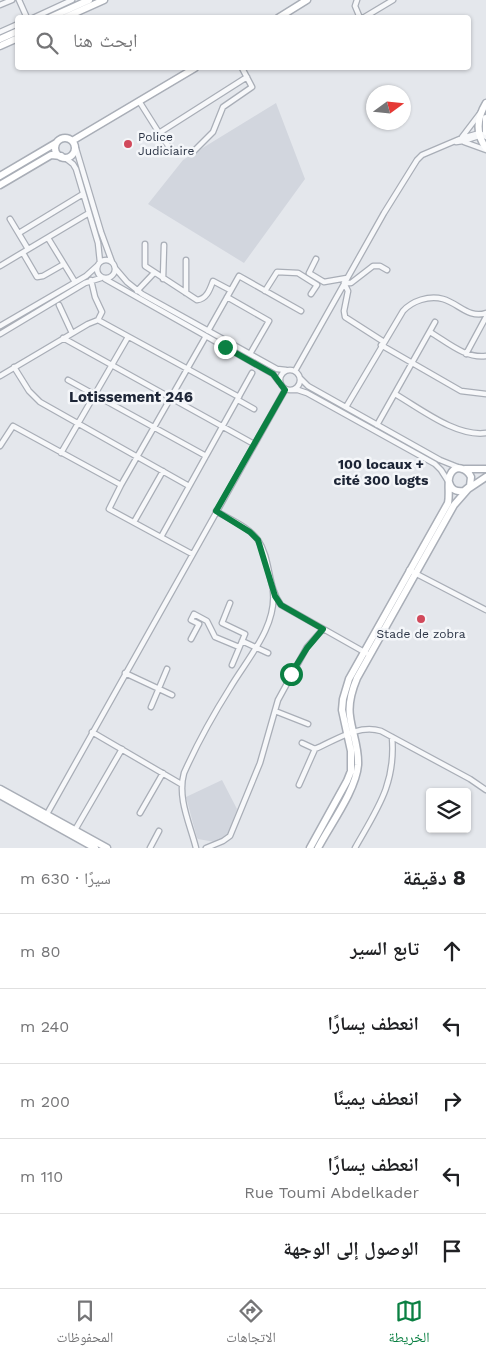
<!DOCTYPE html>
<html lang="ar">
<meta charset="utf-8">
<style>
body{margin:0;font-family:"Work Sans","Noto Naskh Arabic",sans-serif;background:#f2f2f2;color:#202124;direction:rtl}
.controls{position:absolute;right:15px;bottom:15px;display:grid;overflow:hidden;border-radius:5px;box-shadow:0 1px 4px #0004}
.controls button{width:45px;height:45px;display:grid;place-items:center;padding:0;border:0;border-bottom:1px solid #e0e0e0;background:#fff;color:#202124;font:25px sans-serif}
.compass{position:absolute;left:366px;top:85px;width:45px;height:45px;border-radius:50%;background:#fff;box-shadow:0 1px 4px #0004;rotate:75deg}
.stop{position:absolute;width:15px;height:15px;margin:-11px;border:4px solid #0b8043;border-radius:50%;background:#fff}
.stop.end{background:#0b8043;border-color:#fff;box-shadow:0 1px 5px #0008}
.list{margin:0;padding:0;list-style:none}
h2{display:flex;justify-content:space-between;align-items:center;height:65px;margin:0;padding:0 20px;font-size:21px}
h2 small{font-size:16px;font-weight:400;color:#757577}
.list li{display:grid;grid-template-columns:32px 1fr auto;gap:15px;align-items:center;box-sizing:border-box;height:75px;padding:0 20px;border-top:1px solid #e0e0e0}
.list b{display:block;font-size:19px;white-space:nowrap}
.list p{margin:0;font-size:16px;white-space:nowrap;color:#757577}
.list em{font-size:16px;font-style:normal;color:#757577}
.icon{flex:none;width:28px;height:28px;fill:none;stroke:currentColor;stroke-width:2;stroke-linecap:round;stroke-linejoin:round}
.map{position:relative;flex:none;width:486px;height:848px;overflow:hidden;direction:ltr}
.search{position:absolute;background:#fff;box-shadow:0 1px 4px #0004;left:15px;right:15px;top:15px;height:55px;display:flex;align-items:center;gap:12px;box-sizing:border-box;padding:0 18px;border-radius:5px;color:#757577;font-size:19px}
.sheet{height:440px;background:#fff}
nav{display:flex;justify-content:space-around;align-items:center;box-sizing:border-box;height:70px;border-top:1px solid #e0e0e0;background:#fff;font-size:14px;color:#757577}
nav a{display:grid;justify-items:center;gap:2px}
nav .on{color:#0b8043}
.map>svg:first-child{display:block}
</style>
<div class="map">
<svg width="486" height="848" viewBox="0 0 486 848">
<rect width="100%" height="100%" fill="#e4e7ec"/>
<path fill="#d2d6de" d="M276,103l29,76 -61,84 -96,-59 35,-44z
M222,780l15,29 -9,26 -13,7 -17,-3 -1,-1 -11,-41z"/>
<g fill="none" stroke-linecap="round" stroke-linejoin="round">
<g stroke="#a9aeb7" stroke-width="7">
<path id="street" d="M19,0l8,18
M357,0l-2,6 5,12
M0,5l12,-5
M33,18l39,-18
M363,18l30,-18
M0,32l18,-8
M139,101l22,35 11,15h22l19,-19 10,-25 29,-20 -10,-19
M159,133l88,-56
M462,137l19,-25
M456,142l7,-1 19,-6
M464,142l22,8
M75,145l26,87 11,30
M64,157l9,7 3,5 22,74 2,19
M10,219l18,30
M19,233l64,-39
M48,238l27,44
M145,244v22l52,34c10,-1 13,-11 16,-19l17,9
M23,253l14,24 6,-1 21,-12
M316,259l-7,14 15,9 23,-4
M97 269a9 9 0 1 1 18 0a9 9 0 1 1-18 0Z
M186,260v33
M0,266l89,-53
M115,268l12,14 15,12 135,75 9,1
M105,279l168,95 6,8
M163,279l1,-34
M91,280l4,17 7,15 -4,8
M137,291l17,-18
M265,291l12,-19 21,1 19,12 -6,9
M227,297l42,24 -19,33
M59,305l13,28
M0,326l86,-50 11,-10
M208,331l31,-55 62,35
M430,332c17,10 36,27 56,24
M0,334l85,-51 16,-5
M63,338l191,106
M384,342l-39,-25 -1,-6 4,-20 -4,-8h7l22,-17h7l7,4
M381,345l80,46 25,3
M466,354l20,-37
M14,367l15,24 11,11 149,84
M280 380a10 10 0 1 1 20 0a10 10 0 1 1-20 0Z
M295,371l89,-158 33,-53 5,-5 40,-17 18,-5 6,4
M0,376l88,-52 10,-4 141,77
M300,378l8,8 132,74 20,8
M68,380l138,76
M292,390h6l9,3 128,71 6,6 7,11
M395,394c26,15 61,43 91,39
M238,400l16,9
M346,407l57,-96c9,-10 26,-16 40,-12 15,4 26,20 43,14
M377,425l58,-103
M0,446l13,-20 108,59 -12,24 83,45
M61,453l67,-116
M121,485l85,-149
M216,511c13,8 33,16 42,29 13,19 9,46 23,65l85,48
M134,522l29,-51
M161,537l91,-164
M409,570l77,40
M230,603l-8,20 23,11 -13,31
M191,639l8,-15 -8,-4 3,-6 13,7 8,16 24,10
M242,641l26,12
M125,673l47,22
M151,707l16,-38
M275,711l33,13
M92,732l89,52
M315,749c21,-9 43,-25 66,-18l89,48 16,11
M299,785l16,-36 -13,-6
M140,813l23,-40
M47,814l238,-424
M75,830l47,-81
M150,848l9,-17
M196,848c-6,-24 -19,-50 -12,-75 13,-29 29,-58 46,-85 17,-29 47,-61 43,-97
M206,848l17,-7 7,-5 30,-73 18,-63 29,-53 16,-18
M355,848c22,-39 41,-64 37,-111"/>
</g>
<g stroke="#a9aeb7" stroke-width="9">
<path id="secondary" d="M49,18l40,-18
M64,18l40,-18
M278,18l29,-18
M0,39l18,-8
M0,46l18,-8
M486,103c-9,15 -11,30 0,45
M486,118v14
M55 148a10 10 0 1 1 20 0a10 10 0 1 1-20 0Z
M72,141l123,-73
M0,176l56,-33
M0,185l51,-30 10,1
M465,469h21
M0,789l107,59
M0,795l95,53
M310,848l37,-67 4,-10v-20l-9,-41 1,-11 6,-20 99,-176c2,-9 -1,-22 2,-28 5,-11 17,-7 21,2l-1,9 -6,5c-8,1 -13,-1 -15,-9
M318,848c12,-23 38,-58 40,-83 1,-18 -6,-32 -8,-49 -2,-13 2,-26 7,-38l97,-173 14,-16 18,-12"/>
</g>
<use href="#street" stroke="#f7f8fa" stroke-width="4.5"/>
<use href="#secondary" stroke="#fff" stroke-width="6"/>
</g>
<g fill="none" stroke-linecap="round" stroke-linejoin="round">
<path stroke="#0b8043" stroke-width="6" d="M225,347l48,27 12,16 -69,121 34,21 8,8 17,56 6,9 42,24 -16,19 -16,26"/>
</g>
<g fill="#d1495b" stroke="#f4f6f9" stroke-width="2">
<circle cx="128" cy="144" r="5"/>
<circle cx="421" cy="619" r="5"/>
</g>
<g text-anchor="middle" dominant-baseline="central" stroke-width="5" stroke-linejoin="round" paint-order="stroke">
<g font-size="12" fill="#2b3445" stroke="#f4f6f9" text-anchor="start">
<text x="138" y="137">Police<tspan x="138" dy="14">Judiciaire</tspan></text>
<text x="421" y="634" text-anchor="middle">Stade de zobra</text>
</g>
<g font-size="14" font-weight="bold" fill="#1d2536" stroke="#f4f6f9">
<text x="381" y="464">100 locaux +<tspan x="381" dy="16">cité 300 logts</tspan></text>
</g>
<g font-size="15" font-weight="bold" fill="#1d2536" stroke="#f4f6f9">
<text x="131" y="397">Lotissement 246</text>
</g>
</g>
</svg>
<div class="controls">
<button><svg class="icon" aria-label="layers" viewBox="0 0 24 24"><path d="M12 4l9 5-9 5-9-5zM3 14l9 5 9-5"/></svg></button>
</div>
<svg class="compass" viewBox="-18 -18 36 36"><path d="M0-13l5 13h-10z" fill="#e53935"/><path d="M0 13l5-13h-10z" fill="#757577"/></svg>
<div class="stop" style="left:291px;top:674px"></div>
<div class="stop end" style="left:225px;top:347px"></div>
<div class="search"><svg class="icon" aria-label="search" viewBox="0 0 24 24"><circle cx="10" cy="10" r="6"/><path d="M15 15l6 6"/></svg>ابحث هنا</div>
</div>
<section class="sheet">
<h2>8 دقيقة<small>سيرًا · 630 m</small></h2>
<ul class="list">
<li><svg class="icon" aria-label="ahead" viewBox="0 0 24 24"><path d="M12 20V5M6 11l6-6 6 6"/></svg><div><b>تابع السير</b></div><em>80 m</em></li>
<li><svg class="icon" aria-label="left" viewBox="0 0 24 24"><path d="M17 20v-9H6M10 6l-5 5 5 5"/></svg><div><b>انعطف يسارًا</b></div><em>240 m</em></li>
<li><svg class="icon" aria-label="right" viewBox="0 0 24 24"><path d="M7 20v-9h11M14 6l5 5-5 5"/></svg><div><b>انعطف يمينًا</b></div><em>200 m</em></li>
<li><svg class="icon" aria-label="left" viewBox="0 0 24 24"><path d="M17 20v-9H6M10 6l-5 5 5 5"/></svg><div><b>انعطف يسارًا</b><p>Rue Toumi Abdelkader</p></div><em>110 m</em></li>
<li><svg class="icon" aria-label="arrive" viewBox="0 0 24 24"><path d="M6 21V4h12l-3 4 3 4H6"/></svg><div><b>الوصول إلى الوجهة</b></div></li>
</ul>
</section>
<nav>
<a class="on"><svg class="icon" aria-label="map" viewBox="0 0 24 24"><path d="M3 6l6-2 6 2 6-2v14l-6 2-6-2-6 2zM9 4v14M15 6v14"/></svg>الخريطة</a>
<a><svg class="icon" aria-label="directions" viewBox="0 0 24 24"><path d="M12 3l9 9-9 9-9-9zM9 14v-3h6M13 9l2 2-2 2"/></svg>الاتجاهات</a>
<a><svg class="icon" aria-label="saved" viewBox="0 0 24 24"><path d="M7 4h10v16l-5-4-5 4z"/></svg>المحفوظات</a>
</nav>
